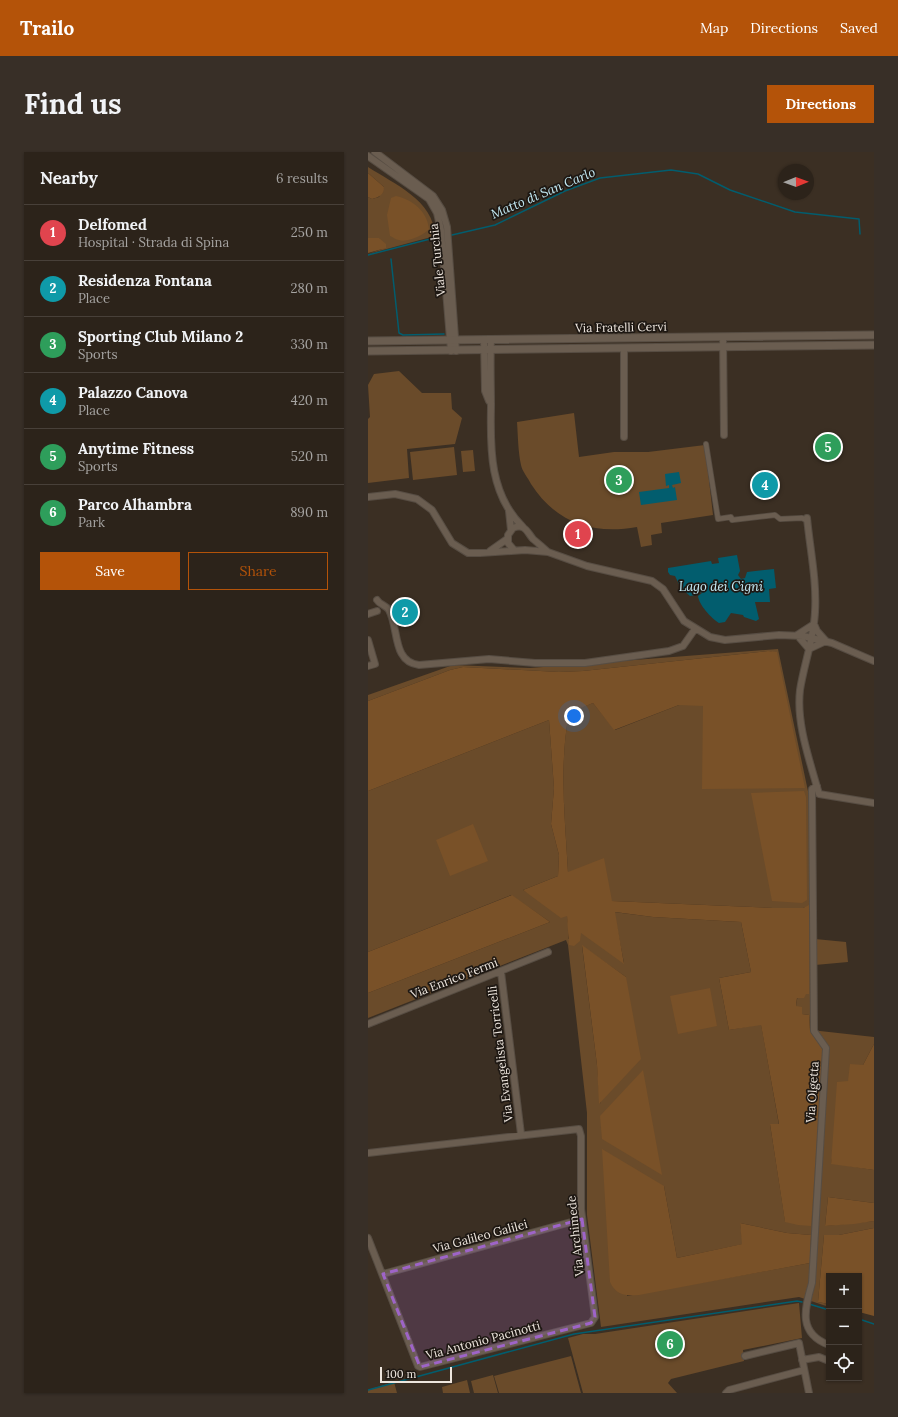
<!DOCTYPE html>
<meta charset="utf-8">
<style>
body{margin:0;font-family:Lora,serif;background:#382f27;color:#f1f3f6}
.controls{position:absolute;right:12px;bottom:12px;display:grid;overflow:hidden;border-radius:0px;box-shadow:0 1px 3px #0004}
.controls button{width:36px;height:36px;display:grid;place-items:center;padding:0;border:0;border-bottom:1px solid #484039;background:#2c231a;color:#f1f3f6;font:20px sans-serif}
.compass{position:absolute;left:410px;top:12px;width:36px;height:36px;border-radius:50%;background:#2c231a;box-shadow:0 1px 3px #0004;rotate:89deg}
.scale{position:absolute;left:12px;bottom:10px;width:72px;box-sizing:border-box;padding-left:4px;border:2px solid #eee6de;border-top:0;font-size:11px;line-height:14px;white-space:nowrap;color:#eee6de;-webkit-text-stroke:3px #1e1813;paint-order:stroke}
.you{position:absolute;left:206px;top:564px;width:14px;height:14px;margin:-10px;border:3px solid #fff;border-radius:50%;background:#1a73e8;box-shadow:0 0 0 6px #1a73e833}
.badge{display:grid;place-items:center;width:26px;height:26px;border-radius:50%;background:#b45309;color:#fff;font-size:13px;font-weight:700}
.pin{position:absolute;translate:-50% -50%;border:2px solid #fff;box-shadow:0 1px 4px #0006}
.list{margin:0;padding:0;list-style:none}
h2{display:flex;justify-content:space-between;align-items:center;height:52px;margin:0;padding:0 16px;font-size:17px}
h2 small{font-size:13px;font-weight:400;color:#a6a4a2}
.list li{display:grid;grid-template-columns:26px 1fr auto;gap:12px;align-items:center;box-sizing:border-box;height:56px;padding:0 16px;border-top:1px solid #484039}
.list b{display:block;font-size:15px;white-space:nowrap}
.list p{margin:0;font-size:13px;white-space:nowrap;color:#a6a4a2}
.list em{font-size:13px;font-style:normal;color:#a6a4a2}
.actions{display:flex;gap:8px;padding:12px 16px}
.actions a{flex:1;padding:9px 0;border:1px solid #b45309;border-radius:0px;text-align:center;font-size:14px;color:#b45309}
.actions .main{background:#b45309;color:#fff}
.icon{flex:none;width:22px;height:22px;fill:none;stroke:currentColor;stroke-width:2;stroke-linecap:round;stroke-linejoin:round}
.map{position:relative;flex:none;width:506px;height:1241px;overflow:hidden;border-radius:0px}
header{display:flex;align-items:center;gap:24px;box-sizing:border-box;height:56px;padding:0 20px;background:#b45309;color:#fff}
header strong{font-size:19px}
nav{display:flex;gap:22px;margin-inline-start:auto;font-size:14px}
.intro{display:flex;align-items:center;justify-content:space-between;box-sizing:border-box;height:96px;padding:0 24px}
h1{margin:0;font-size:28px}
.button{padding:10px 18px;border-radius:0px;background:#b45309;color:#fff;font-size:14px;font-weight:700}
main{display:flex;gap:24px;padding:0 24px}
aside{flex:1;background:#2c231a;border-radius:0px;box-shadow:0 1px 3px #0004}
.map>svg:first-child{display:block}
</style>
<header>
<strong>Trailo</strong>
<nav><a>Map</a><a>Directions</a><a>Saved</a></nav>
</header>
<div class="intro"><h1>Find us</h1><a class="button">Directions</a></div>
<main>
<aside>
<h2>Nearby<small>6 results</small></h2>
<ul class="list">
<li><span class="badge" style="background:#e0444e">1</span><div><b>Delfomed</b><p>Hospital · Strada di Spina</p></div><em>250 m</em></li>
<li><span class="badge" style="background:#0f9aa8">2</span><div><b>Residenza Fontana</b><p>Place</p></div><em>280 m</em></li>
<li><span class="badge" style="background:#2e9e5b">3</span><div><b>Sporting Club Milano 2</b><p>Sports</p></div><em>330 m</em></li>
<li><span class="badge" style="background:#0f9aa8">4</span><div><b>Palazzo Canova</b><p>Place</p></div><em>420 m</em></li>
<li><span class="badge" style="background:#2e9e5b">5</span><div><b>Anytime Fitness</b><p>Sports</p></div><em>520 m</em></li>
<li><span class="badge" style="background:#2e9e5b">6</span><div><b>Parco Alhambra</b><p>Park</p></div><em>890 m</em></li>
</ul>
<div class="actions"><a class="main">Save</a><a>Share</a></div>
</aside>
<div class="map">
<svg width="506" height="1241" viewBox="0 0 506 1241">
<rect width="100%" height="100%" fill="#3b2f23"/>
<path fill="#6a4b2a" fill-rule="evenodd" d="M0,15c26,17 66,33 67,69l-67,18 14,-5 -3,-11h-11v-41l4,2 7,-2 5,-10 -16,-14z
M31,219l23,22h29l1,16 10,9 -7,26 -48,5 2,29 -41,5v-64l2,-2 -2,-32 6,-11z
M206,261l5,44 35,-5h34l57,-7 8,70 -52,8 1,10 -11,2 1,10 -11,2 -4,-20c-44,8 -81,-4 -106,-43 -3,-6 -9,-13 -10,-19 -3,-14 -3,-29 -4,-43z
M86,295l3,28 -44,5 -3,-28z
M105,298l2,21 -12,1 -2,-21z
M410,497l31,147 2,234 63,7v7l-11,21 -15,16 -17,82 43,7v33l-46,-6 -3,29 49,-5v7l-35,7h-15l-6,67 11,2v3l-30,-10 -198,30 -14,-112v-102l-19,-168 -2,-5 -198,78v-25l182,-71 -39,-27 -143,57v-161l181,-71 5,68 -3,36 8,31 -1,21 -35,14 44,26 2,15 -1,8 13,-7 43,31 -10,-51 39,5 88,5 10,50 -32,6 10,52 32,-6 18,101 -9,-1 15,97 38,-171 -13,-20 -1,-15 -7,-1 -6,-8 12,-74 1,-26 -6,2h-30l-161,-7 -44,-29c-3,-54 -9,-106 1,-160l24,-9 22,27 64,-25h24l74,-52 -9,-2 -185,20 -24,1 -96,-5 -13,3 -82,31v-6l85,-30 77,3zM214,794l44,31 -26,127 -3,-39zM296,1034l13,72 66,-14 -3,-21 47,10 24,2 -1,28 -183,33z
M447,787l31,3 2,20 -33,3z
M431,1151l3,35 -59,12 1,11 -73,18 -3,4 9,10h-94l-15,-55 15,-4h12z
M203,1204l10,37h-82l-5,-17z
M125,1223l5,18h-24l-3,-12z
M99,1228l3,13h-27l-1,-6z
M26,1230l3,11h-29v-3z"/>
<path fill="#795128" d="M0,21l16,14c0,8 -5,10 -12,12l-4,-2z
M28,44c17,4 31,15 33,33 -5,6 -22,14 -30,11 -3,0 -6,-3 -9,-4l-3,-21 4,-17z
M0,86h11l7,6v4l-18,5z
M400,499l9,1 28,136 -103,1 1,-83 -24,-1 -65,25 -21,-27 -24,10c-10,53 -4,105 -1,159l36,-14 8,43 161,7h30l6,-3v89h-3l-2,4h-7l-1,8 6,1v7l7,1 1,15 13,20 -12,176 -13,-1 -13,-3 -15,-98h9l-18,-99 -32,5 -10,-52 32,-6 -10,-50 -88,-5 -38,-5 9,52 -43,-31 -1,8 -6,5 -5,-1 -2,-29 -6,2 -38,-28 35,-14 1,-21 -8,-31 3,-36 -5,-68 -181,71v-90l82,-31 13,-3 96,5 24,-1z
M436,639l2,6 1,103 -5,3 -30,-2 -21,-108z
M105,672l15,37 -38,15 -14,-36z
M144,743l38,27 -182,71v-41z
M214,793l44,32 15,82 -42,45 -2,-39z
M342,836l7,38 -39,8 -8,-38z
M506,892v126l-43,-6 6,-82 11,-1 2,-17 13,1z
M275,918l19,105 -60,-36 -2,-23z
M234,997l62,37 13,72 65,-14 -2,-21 47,10 24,2 -1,28 -171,32c-14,1 -23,0 -29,-13z
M460,1045l46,6v18l-20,3 -29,2z
M506,1076v88l-15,-4v-36h-30v28l-11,-2 6,-67h15z"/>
<path fill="#025d6e" d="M311,320l2,11 -9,2 1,3 2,-1 2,13 -36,5 -2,-13 30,-4v-3l-3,1 -1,-12z
M369,403l3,16 -2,4 3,4 4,-1 2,-6 27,-3 2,19 -7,1 1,13h-15l4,17 -3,2 -12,-4 -1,-2 -12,-2 -6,9 -6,1c-8,-5 -20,-18 -21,-27l4,-3 -7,-4 1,6 -6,1 -9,-8 -6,-12 -5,-1 -2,-3v-4l43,-7 1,3 7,-1 -1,-5z"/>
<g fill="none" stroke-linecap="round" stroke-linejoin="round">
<path stroke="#025d6e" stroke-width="1.5" d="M84,83l43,-10 70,-34 35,-13 71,-8 27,4 32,16 65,22 64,7 1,15
M0,103l66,-17
M23,107l8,74 4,2 41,-1
M441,1152l20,6
M491,1167l15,5
M0,1238l206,-56 223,-33 5,1"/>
<g stroke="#574d43" stroke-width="6">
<path id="pedestrian" d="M338,292l12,75 13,-2 1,3 43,-5 5,4 22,-1 6,3"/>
</g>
<g stroke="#574d43" stroke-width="8">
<path id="minor" d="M7,0l58,44 9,14 5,17 9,124
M0,4l54,38 7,5 8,14 4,17 10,121
M355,185l1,98
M116,188l1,51 4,10
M123,188c-1,22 0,45 0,67 -1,43 -1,88 32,120
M256,197v88
M0,345l27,-3 22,5 15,11 20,33 16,10h12l45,-3 23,2 39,14 65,15 11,8 21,32 26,16 15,3 54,-5 24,1 29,7 42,18
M141,359l2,19
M439,366c3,31 10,63 8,94 -1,26 -11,52 -15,78 -4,34 10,71 19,104l55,9
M146,398l-6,-7v-8l5,-7c12,-5 14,4 20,11 5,4 10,9 15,13
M122,399l17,-12
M9,448c3,5 9,5 12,10 10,18 3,52 30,55l70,-6 46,4h50l84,-12 14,-5 12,-17
M0,462l9,-3
M0,488l7,24 -7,2
M441,497l-12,-14 17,-11 3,7 8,9
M441,497l17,-8
M449,634l-5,3 2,242 12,17 -14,235c-7,25 -15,50 17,62
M133,820l20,162
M0,872l180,-72
M0,1001l211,-24 2,7v73l14,108 -4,6 -171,44 -2,-1 -50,-128
M15,1122l199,-55
M377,1204l54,-13 10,50
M434,1208l17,-3 10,4
M358,1241l3,-3 75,-20"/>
</g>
<g stroke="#574d43" stroke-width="9">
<path id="tertiary" d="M0,189l506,-6
M0,199l506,-6"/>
</g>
<use href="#pedestrian" stroke="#6a5d50" stroke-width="4.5"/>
<use href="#minor" stroke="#6a5d50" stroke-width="6"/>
<use href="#tertiary" stroke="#6a5d50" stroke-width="7"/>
</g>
<path fill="#9e64c8" fill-opacity="0.2" stroke="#9e64c8" stroke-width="3" stroke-dasharray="8 5" stroke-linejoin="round" d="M214,1067l13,98 -4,6 -171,44 -37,-93z"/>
<g text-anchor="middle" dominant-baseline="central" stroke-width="3.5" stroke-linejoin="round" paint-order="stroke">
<g font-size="12" fill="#eee6de" stroke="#1e1813">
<text transform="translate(69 108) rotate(-96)">Viale Turchia</text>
<text transform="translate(253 175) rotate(-1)">Via Fratelli Cervi</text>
<text transform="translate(86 826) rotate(-21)">Via Enrico Fermi</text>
<text transform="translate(132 902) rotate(-97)">Via Evangelista Torricelli</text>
<text transform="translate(444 940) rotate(-86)">Via Olgetta</text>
<text transform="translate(112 1084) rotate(-15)">Via Galileo Galilei</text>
<text transform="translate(207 1084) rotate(-96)">Via Archimede</text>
<text transform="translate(115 1188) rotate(-15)">Via Antonio Pacinotti</text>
</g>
<g font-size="13" font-style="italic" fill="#c5ecf7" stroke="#1e1813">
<text transform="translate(175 41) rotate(-23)">Matto di San Carlo</text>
<text x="353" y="434">Lago dei Cigni</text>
</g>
</g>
</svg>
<div class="controls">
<button>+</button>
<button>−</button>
<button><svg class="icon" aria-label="locate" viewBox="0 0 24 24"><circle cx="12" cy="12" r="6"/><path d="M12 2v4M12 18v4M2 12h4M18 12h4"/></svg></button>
</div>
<svg class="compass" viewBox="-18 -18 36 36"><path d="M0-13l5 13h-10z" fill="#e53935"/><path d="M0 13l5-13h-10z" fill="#a6a4a2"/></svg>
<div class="scale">100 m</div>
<div class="you"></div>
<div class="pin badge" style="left:210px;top:382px;background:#e0444e">1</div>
<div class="pin badge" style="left:37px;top:460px;background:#0f9aa8">2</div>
<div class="pin badge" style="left:251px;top:328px;background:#2e9e5b">3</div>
<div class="pin badge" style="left:397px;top:333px;background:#0f9aa8">4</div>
<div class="pin badge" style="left:460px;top:295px;background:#2e9e5b">5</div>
<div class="pin badge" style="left:302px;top:1192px;background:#2e9e5b">6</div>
</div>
</main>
